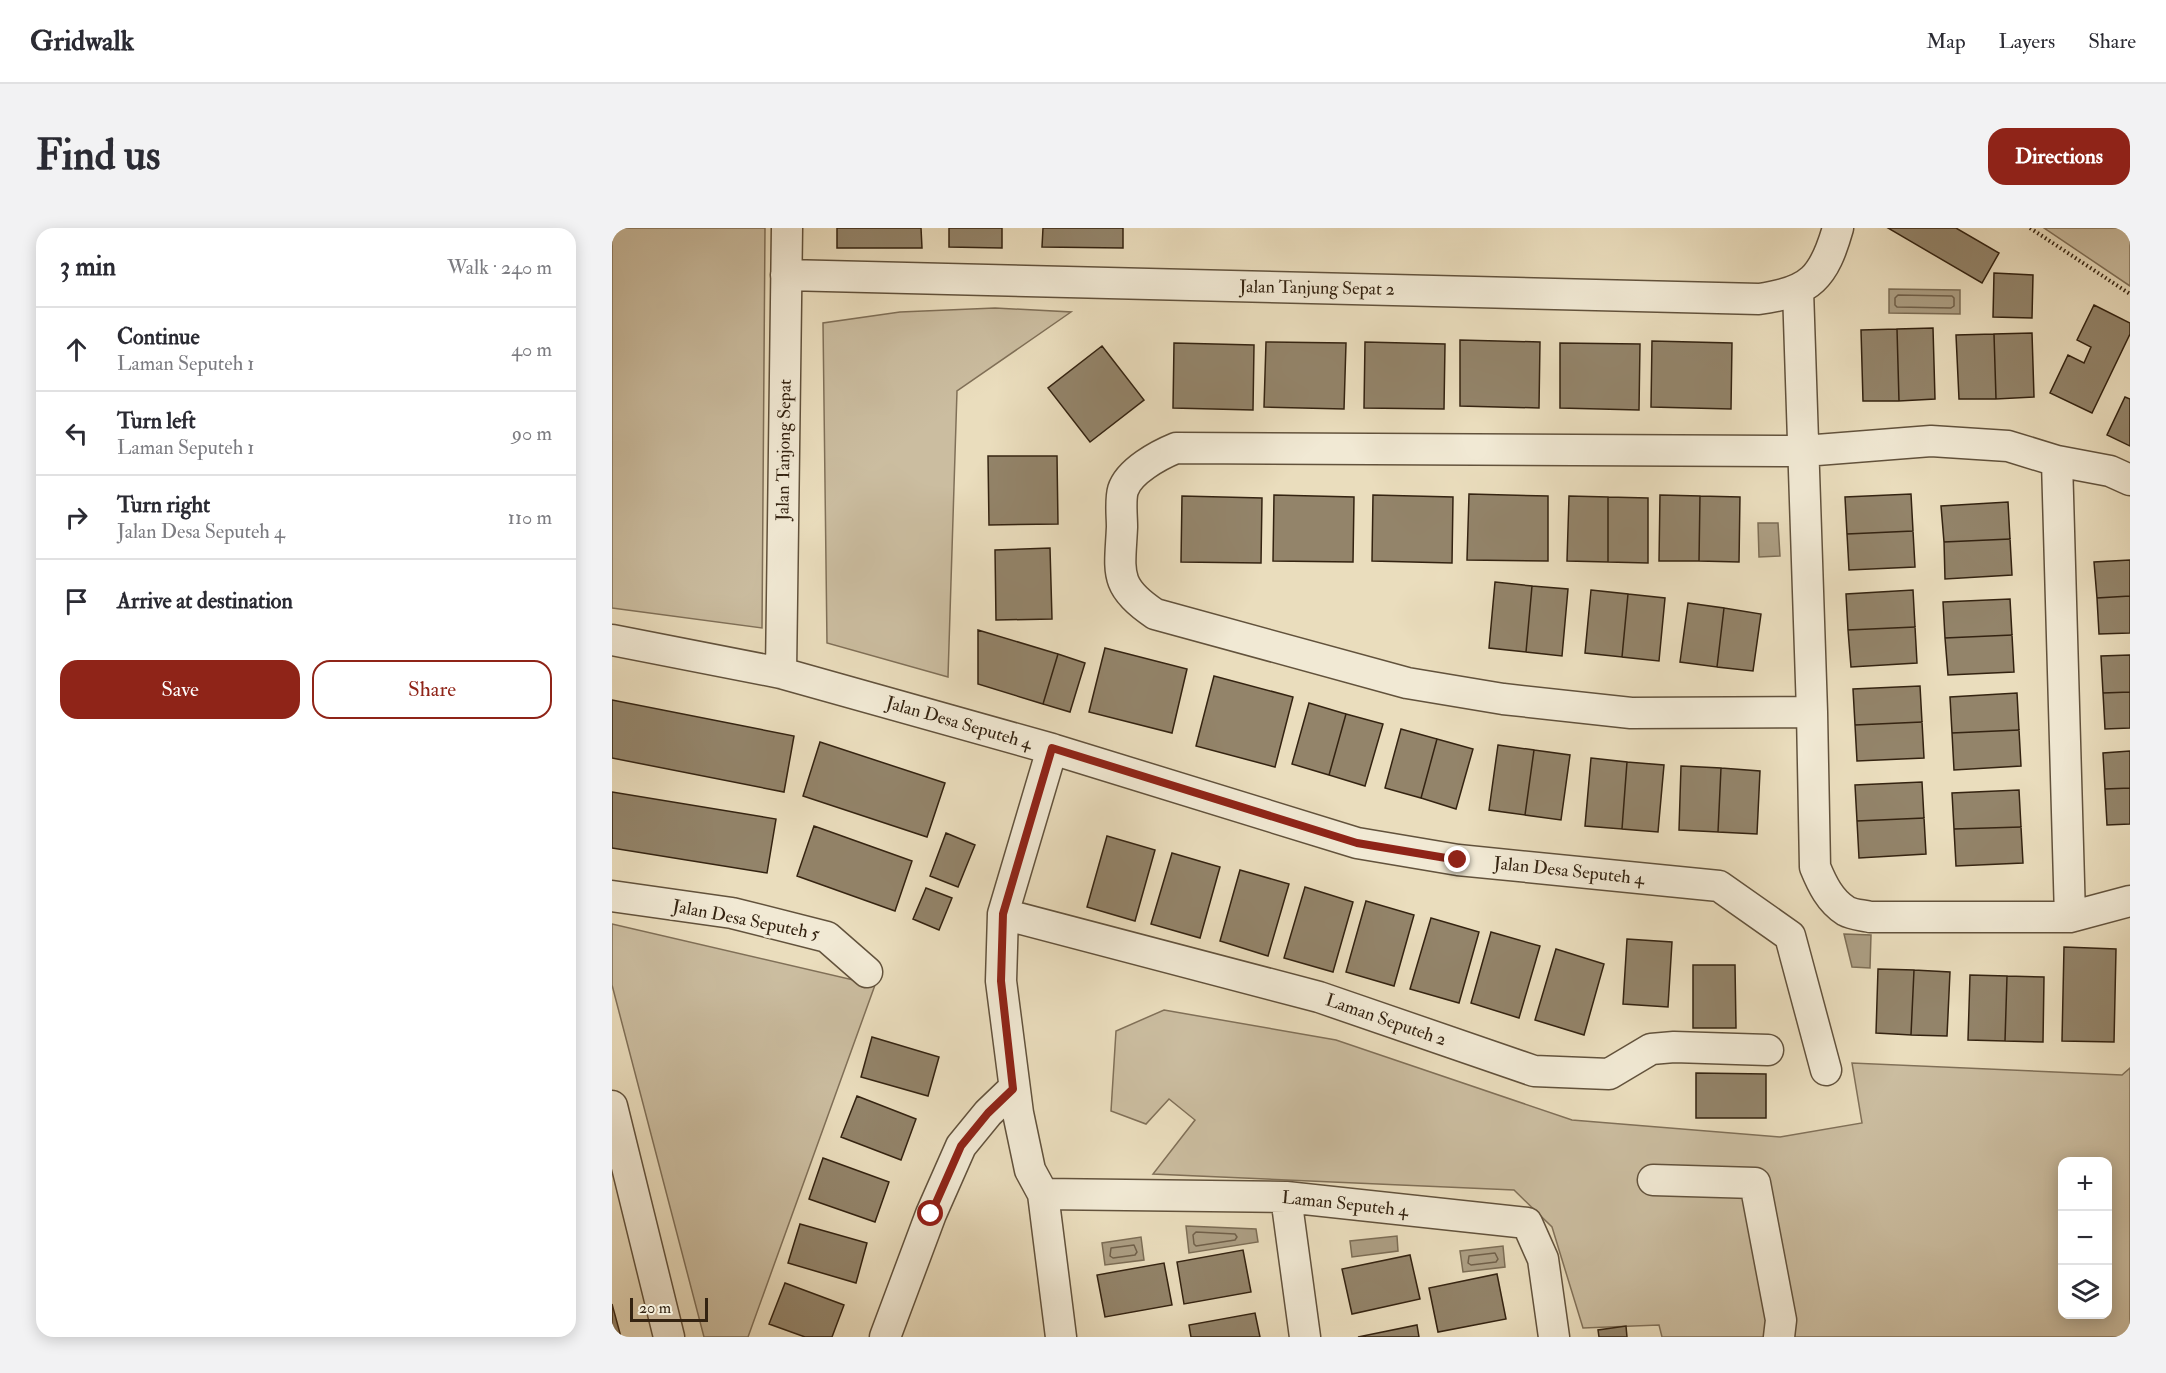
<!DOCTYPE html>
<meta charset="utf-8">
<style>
body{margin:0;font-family:"IM FELL Double Pica",serif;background:#f2f2f3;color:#2b2b33}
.controls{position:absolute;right:18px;bottom:18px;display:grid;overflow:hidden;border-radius:12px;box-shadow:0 3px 15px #0003}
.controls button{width:54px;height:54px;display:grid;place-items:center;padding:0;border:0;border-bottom:2px solid #e1e1e2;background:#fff;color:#2b2b33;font:30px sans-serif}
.scale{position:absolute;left:18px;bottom:15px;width:78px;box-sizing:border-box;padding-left:6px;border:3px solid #342311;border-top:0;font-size:16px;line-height:21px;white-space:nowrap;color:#342311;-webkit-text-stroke:4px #f1e9d4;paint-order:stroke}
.stop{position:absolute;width:18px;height:18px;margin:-14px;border:4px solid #8f2418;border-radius:50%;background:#fff}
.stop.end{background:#8f2418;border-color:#fff;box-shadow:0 2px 6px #0008}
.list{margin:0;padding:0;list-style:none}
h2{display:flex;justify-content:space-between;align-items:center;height:78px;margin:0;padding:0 24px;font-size:26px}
h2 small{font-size:20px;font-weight:400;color:#7c7c81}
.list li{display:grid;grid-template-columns:39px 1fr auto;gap:18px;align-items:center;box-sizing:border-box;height:84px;padding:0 24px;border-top:2px solid #e1e1e2}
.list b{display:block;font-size:22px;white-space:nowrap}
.list p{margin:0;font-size:20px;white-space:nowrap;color:#7c7c81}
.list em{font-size:20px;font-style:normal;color:#7c7c81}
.actions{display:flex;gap:12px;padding:18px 24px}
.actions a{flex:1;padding:14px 0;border:2px solid #8f2418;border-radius:18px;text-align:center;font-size:21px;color:#8f2418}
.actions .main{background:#8f2418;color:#fff}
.icon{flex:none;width:33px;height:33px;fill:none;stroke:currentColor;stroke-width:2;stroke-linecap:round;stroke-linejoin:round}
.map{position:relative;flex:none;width:1518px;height:1109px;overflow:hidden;border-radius:18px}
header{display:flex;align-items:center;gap:36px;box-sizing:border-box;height:84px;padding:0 30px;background:#fff;border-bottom:2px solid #e1e1e2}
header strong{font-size:28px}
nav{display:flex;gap:33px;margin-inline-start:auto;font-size:21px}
.intro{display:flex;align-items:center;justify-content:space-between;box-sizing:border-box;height:144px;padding:0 36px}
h1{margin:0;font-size:42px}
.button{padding:15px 27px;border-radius:18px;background:#8f2418;color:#fff;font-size:21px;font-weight:700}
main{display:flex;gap:36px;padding:0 36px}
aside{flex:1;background:#fff;border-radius:18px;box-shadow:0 3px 15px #0003}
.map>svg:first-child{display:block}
</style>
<header>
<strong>Gridwalk</strong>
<nav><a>Map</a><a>Layers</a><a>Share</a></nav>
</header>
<div class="intro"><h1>Find us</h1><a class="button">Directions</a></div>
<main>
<aside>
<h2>3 min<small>Walk · 240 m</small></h2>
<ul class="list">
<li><svg class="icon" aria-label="ahead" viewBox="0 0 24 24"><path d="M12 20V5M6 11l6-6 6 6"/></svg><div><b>Continue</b><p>Laman Seputeh 1</p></div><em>40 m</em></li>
<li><svg class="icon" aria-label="left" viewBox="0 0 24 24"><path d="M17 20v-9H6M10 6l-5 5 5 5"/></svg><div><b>Turn left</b><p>Laman Seputeh 1</p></div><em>90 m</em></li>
<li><svg class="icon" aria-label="right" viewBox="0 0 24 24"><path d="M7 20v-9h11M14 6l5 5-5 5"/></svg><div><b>Turn right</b><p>Jalan Desa Seputeh 4</p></div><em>110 m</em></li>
<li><svg class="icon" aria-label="arrive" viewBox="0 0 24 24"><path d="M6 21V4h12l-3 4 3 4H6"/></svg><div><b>Arrive at destination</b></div></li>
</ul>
<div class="actions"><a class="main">Save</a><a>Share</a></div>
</aside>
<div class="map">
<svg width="1518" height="1109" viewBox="0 0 1518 1109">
<rect width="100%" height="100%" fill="#eaddbd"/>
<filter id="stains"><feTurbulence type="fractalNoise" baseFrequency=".00333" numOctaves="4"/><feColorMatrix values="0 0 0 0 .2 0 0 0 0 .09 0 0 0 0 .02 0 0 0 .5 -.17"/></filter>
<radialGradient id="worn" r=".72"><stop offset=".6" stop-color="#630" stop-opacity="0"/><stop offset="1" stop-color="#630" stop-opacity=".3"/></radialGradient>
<path fill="#cbbda0" stroke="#807058" stroke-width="1.5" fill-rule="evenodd" d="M0,0h153l-3,400 -150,-20z
M1432,0h86v58z
M383,80l76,4 -114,79 -9,286 -121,-34 -4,-320 77,-11z
M0,696l263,61 -127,352h-44l-92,-352z
M552,782l172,30 236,80 208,17 82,-14 -10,-60 270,12 8,-7v269h-468l-3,-12 -76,3 -31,-101 -38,-37 -361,-16 42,-54 -26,-21 -23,25 -35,-13 5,-80zM1450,934h46v152h-46z"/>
<path fill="#ac9e83" stroke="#7c6d55" stroke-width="1.5" d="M1277,61l71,1v24l-71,-1z
M1146,295h20l2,33 -21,1z
M1232,706l27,1 -1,33 -18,-1z
M574,998l70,3 2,13 -69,11z
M785,1008l1,15 -46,6 -2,-16z
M529,1009l3,23 -39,5 -3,-22z
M891,1018l2,21 -42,5 -3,-21z"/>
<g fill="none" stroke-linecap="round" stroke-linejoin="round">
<path stroke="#70604a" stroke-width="1.5" d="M1286,67l54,1 2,2v8l-3,2 -54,-1 -2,-2v-7z
M584,1004l39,2 2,3 -2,3 -39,6 -2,-2 -1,-9z
M522,1017l3,7 -2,3 -22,3 -3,-2 1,-8z
M883,1025l3,6 -2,3 -25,3 -3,-2 1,-7z"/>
</g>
<path fill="#93846a" stroke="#342311" stroke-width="1.5" d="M225,0h84l1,20h-85z
M337,0h53v20l-53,-1z
M431,0h80v20l-81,-1z
M1276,0h68l43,25 -17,30z
M1382,45l39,2 -1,43 -39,-1z
M1482,77l36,18v11l-38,79 -42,-20 18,-38 16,8 7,-16 -14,-7z
M1321,100l2,71 -36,2 -2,-72z
M1285,101l2,72h-36l-2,-71z
M1420,105l2,64 -38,2 -2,-65z
M1382,106l2,65h-37l-3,-64z
M848,112l80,2 -1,66 -79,-2z
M1040,113l80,2 -1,66 -80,-2z
M654,114l80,1 -2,66 -80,-2z
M753,114l80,2 -1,65 -80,-1z
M562,115l80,2 -1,65 -80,-2z
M948,115l80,1 -1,66 -79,-2z
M490,118l42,54 -54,42 -42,-54z
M1513,169l5,2v47l-23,-11z
M376,228h69l1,68 -69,1z
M857,266l79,2v65l-81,-1z
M1299,266l2,37 -66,3 -2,-37z
M662,267l80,2 -1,65 -80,-1z
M761,267l80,2 -1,66 -80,-2z
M1048,267l40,1 -1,65h-40z
M570,268l80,2 -1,65 -80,-1z
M957,268l39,1v65l-41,-1z
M1088,268l40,1 -1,65 -40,-1z
M996,269l40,1v65l-40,-1z
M1396,274l2,37 -66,3 -3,-36z
M1301,303l2,36 -66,3 -2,-36z
M1398,311l2,36 -67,4 -1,-37z
M438,320l2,71 -56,1 -1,-70z
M1518,332v36l-33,2 -3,-36z
M883,354l37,4 -6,66 -37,-4z
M920,358l36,3 -6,67 -36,-4z
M979,362l37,4 -6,63 -37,-4z
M1301,362l2,37 -67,3 -2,-36z
M1016,366l37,4 -6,63 -37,-4z
M1518,368v37l-31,1 -2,-36z
M1398,371l2,36 -67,3 -2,-36z
M1076,375l36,5 -7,59 -37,-5z
M1112,380l37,6 -8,57 -36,-4z
M1303,399l2,36 -66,4 -3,-37z
M366,402l80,24 -15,50 -65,-20z
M1400,407l2,37 -66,3 -3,-37z
M493,420l82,21 -15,64 -83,-21z
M446,426l27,9 -15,49 -27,-8z
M1518,427v37l-27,1 -2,-37z
M602,448l79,21 -18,70 -79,-21z
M1308,458l2,36 -67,3 -2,-36z
M1518,464v36l-25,1 -2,-36z
M1405,465l2,37 -67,3 -2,-36z
M0,472l182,36 -10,56 -172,-34z
M697,475l37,11 -17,61 -37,-11z
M734,486l37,10 -18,62 -36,-11z
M1310,494l2,36 -67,3 -2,-36z
M789,501l36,10 -16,59 -36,-10z
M1407,502l2,36 -67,4 -2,-37z
M825,511l36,10 -17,60 -35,-11z
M208,514l125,41 -18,54 -124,-41z
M886,517l36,5 -9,65 -36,-5z
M922,522l36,5 -9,65 -36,-5z
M1518,523v37l-25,1 -2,-36z
M979,530l36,4 -5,67 -37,-3z
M1015,534l37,3 -6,67 -36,-3z
M1069,538l40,2 -3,64 -39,-2z
M1109,540l39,3 -3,63 -39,-2z
M1310,554l2,36 -67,3 -2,-36z
M1518,560v36l-23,1 -2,-36z
M1407,562l2,37 -67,2 -2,-36z
M0,564l164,27 -9,54 -155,-25z
M1312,590l2,36 -67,4 -2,-37z
M202,598l98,35 -17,50 -98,-35z
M1409,599l2,36 -67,3 -2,-37z
M334,605l29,12 -17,42 -28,-11z
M495,608l48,14 -20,71 -48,-14z
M560,625l48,14 -20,71 -49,-14z
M628,642l49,14 -21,72 -48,-15z
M693,659l48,15 -20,70 -49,-14z
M314,660l26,10 -13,32 -26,-11z
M754,673l48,14 -20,71 -48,-14z
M819,690l48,14 -20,71 -49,-14z
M879,704l49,14 -21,72 -48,-15z
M1015,711l45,3 -4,65 -45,-3z
M1452,719l52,2 -2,93 -52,-1z
M944,721l48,15 -20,71 -49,-15z
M1081,737h42l1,63h-43z
M1266,741l36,1 -3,65 -35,-2z
M1302,742l36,2 -3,64 -36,-1z
M1358,747l37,1 -2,65 -37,-1z
M1395,748l37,1 -1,65 -38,-1z
M260,809l67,20 -11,39 -67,-19z
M1084,845l70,1v44h-70z
M245,868l59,23 -15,41 -60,-23z
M211,930l66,24 -14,40 -66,-23z
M188,996l67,19 -11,40 -68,-20z
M631,1022l8,42 -67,12 -7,-42z
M798,1027l10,44 -68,15 -10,-45z
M552,1035l8,42 -67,12 -8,-42z
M885,1046l9,45 -68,13 -9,-44z
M173,1055l59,22 -12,32h-27l-36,-13z
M0,1076l9,33h-9z
M643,1085l5,24h-69l-2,-12z
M805,1097l2,12h-61z
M1014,1098l1,11h-28l-1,-7z"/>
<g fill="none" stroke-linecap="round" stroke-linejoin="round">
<g stroke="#62523c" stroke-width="33">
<path id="minor" d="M174,47l973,24c52,-7 65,-22 79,-71
M1186,62l14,422
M1445,233l13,456
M1518,252l-20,-9 -53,-10 -49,-15 -77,-5 -127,10 -628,-3c-17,7 -47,23 -53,42 -3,10 -1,26 -1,37 -2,45 -9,59 33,87l252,69 96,16 128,14 181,-1 3,155c7,17 15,34 31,44 7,4 17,4 24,6h200l60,-16
M0,412l169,33 271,76 305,94 101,17 261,26 71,50 36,134
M169,445l6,-445
M440,521l-49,165 -2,67 17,132 12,57 13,24 18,143
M0,668l120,17 95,24 40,35
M391,686l316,83 215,74 75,3 42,-25 23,-2 94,3
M0,878l57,231
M1041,952l102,3 26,137 -2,17
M431,966l243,3 241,26 16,36 11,78
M674,969l19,140
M273,1109l46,-123 30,-68 27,-33 25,-24"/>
</g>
<path stroke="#342311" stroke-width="4" stroke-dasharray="1.5 3" stroke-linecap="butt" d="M1418,0l100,66"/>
<use href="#minor" stroke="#f1e9d4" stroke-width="30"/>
</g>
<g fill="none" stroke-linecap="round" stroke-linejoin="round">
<path stroke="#8f2418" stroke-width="8" d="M319,986l30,-68 27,-33 25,-24 -12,-108 2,-67 49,-166 305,95 101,17"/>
</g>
<g text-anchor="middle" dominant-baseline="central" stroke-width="6" stroke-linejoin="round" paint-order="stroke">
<g font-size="18" fill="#342311" stroke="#f1e9d4">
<text transform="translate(705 60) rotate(1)">Jalan Tanjung Sepat 2</text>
<text transform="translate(172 222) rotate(-89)">Jalan Tanjong Sepat</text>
<text transform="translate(347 495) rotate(16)">Jalan Desa Seputeh 4</text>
<text transform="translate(957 643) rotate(6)">Jalan Desa Seputeh 4</text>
<text transform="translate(134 692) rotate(11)">Jalan Desa Seputeh 5</text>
<text transform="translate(774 792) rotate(19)">Laman Seputeh 2</text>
<text transform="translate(733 976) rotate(6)">Laman Seputeh 4</text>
</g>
</g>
<rect width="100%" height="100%" filter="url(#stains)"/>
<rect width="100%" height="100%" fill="url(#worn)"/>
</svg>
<div class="controls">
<button>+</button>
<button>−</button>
<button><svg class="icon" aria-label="layers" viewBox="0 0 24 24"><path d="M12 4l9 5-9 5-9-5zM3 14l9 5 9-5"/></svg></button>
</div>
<div class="scale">20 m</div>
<div class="stop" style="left:319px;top:986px"></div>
<div class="stop end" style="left:846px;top:632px"></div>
</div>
</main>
